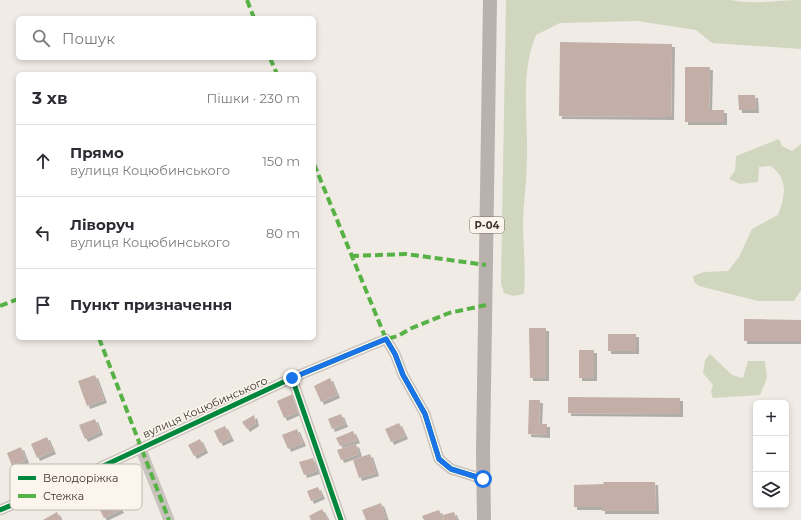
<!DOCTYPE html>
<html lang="uk">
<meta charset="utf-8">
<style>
body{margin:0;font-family:Montserrat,sans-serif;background:#f7f7f7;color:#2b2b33}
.controls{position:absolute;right:12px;bottom:12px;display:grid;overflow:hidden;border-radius:6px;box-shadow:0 2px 6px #0003}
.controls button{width:36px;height:36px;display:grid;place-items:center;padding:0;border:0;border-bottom:1px solid #e1e1e2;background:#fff;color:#2b2b33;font:20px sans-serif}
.stop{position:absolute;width:12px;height:12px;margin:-9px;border:3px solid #1a73e8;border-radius:50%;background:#fff}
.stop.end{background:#1a73e8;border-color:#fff;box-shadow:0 1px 4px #0008}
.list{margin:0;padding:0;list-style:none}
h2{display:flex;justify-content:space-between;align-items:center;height:52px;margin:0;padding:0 16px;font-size:17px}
h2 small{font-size:13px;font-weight:400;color:#7c7c81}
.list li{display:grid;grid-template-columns:26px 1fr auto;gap:12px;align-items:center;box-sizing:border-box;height:72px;padding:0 16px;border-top:1px solid #e1e1e2}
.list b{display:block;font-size:15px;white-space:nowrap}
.list p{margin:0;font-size:13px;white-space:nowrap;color:#7c7c81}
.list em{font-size:13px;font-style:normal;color:#7c7c81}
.icon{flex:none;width:22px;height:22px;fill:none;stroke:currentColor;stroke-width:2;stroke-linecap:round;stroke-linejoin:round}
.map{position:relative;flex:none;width:801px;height:520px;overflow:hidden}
.search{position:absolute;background:#fff;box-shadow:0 2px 6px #0003;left:16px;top:16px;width:300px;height:44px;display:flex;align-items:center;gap:10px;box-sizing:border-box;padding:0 14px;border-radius:6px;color:#7c7c81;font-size:15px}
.panel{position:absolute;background:#fff;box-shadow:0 2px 6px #0003;left:16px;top:72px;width:300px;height:268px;border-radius:6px}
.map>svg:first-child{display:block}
</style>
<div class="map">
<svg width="801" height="520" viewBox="0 0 801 520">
<defs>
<filter id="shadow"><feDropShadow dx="3" dy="3" stdDeviation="0" flood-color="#0004"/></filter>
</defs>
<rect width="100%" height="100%" fill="#f0ebe5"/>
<path fill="#d1d6bf" d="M506,0h225c22,5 47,0 70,0v49l-89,-6 -16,-13 -59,-9 -77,2 -24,12c-16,38 -8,81 -9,121 0,22 -3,43 -4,64 0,25 3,49 1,74l-11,2 -9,-3 -3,-10z
M779,139l3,7 10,5 9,-7v146l-7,11h-36l-59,-15 -5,-4 -1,-6 11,-4 24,-1 11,-14 13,-28 26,-14c7,-19 11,-35 -7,-49l-12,1 -1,15 -18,2 -11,-5 6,-8 1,-15z
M710,354l22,21 11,3 5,-17h17l2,17 -7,17 -47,3 -2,-6 2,-7 -10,-12 2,-13z"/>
<path fill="#c3afa7" filter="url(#shadow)" d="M560,42l112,2 -1,73 -112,-1z
M685,67h25l-1,43h15v12h-39z
M738,95h17l1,15h-17z
M744,319l57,1v21h-57z
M529,328h17v50h-16z
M608,334h28v17h-28z
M579,350h15v28h-15z
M95,375l9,25 -17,6 -9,-25z
M330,378l7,17 -16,7 -7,-16z
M293,394l7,17 -16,7 -7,-17z
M568,397l112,1v16l-112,-1z
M529,400h11l-1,24h8v11l-19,-1z
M341,414l4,10 -13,5 -4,-10z
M254,415l2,8 -9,6 -5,-7z
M95,419l5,13 -15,7 -6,-14z
M399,423l6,13 -14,6 -6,-13z
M225,426l6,12 -11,5 -6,-12z
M297,429l6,14 -15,6 -6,-14z
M353,431l4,9 -17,6 -4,-8z
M47,437l6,14 -16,7 -6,-14z
M200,439l5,11 -11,6 -6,-11z
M356,444l3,10 -18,6 -4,-10z
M21,447l5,13 -14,6 -5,-13z
M370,454l6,19 -17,5 -6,-18z
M313,458l4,13 -13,4 -5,-13z
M603,482h52l1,29h-54v-4h-28v-22l30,-1z
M318,487l4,9 -11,5 -4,-10z
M116,501l5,9 -17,8 -4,-8z
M381,503l5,15 -5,2h-15l-4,-10z
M322,509l6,11h-17l-2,-4z
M439,510l4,10h-19l-2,-4z
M57,512l4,8h-18z
M454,512l3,8h-13l-1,-5z"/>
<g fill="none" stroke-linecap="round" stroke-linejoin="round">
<path stroke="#c9c3be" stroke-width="11" d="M292,378l49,142
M140,447l29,73
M0,510l86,-36 206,-96 94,-39 9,15 8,21 22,39 14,45 12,10 32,10"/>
<path stroke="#b8b1ad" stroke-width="14" d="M484,520l-1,-69 7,-451"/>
<path stroke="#57b246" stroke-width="4" stroke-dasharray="8 4" stroke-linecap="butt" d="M247,0l7,18
M270,58l7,16
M314,164l72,175 12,-3 14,-8 37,-15 37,-8
M351,256l55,-2 80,11
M0,306l18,-7
M99,338l70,182"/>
<g stroke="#fbf5ee" stroke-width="8">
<path id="cycleway" d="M292,378l49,142
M0,510l86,-36 206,-96 94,-39 9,15 8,21 22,39 14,45 12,10 32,10"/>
</g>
<use href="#cycleway" stroke="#00873e" stroke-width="5"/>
</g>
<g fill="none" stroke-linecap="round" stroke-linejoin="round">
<path stroke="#1a73e8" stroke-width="5" d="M292,378l94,-39 9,15 8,21 22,39 14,45 12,10 32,10"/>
</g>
<g text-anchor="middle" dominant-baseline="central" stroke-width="3" stroke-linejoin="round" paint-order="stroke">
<rect fill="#fbf5ee" stroke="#756b66" stroke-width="1" x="470" y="217" width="34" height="16" rx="3"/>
<g font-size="10" font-weight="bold" fill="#3b302b">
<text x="487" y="225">Р-04</text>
</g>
<g font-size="11" fill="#3b302b" stroke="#fbf5ee">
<text transform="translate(205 407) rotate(-24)">вулиця Коцюбинського</text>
</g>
</g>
<rect x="10" y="464" width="132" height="46" rx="6" fill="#fbf5ee" stroke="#c1bab4" stroke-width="1"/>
<rect x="18" y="476" width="18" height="4" fill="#00873e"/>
<rect x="18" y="494" width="18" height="4" fill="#57b246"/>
<g font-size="11" fill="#3b302b">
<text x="43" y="482">Велодоріжка</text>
<text x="43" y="500">Стежка</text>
</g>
</svg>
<div class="controls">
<button>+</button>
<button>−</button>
<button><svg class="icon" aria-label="layers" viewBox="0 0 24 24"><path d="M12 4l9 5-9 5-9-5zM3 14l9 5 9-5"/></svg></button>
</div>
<div class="stop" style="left:483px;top:479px"></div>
<div class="stop end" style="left:292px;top:378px"></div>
<div class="search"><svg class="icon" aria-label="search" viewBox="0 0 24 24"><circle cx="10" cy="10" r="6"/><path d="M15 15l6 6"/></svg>Пошук</div>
<section class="panel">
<h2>3 хв<small>Пішки · 230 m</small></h2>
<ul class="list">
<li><svg class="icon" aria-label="ahead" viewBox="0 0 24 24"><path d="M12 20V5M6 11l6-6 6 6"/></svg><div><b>Прямо</b><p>вулиця Коцюбинського</p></div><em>150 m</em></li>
<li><svg class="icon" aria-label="left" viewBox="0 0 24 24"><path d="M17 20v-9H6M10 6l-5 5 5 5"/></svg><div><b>Ліворуч</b><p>вулиця Коцюбинського</p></div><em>80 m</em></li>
<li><svg class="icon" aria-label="arrive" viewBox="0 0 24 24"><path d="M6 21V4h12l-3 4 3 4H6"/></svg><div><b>Пункт призначення</b></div></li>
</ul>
</section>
</div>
